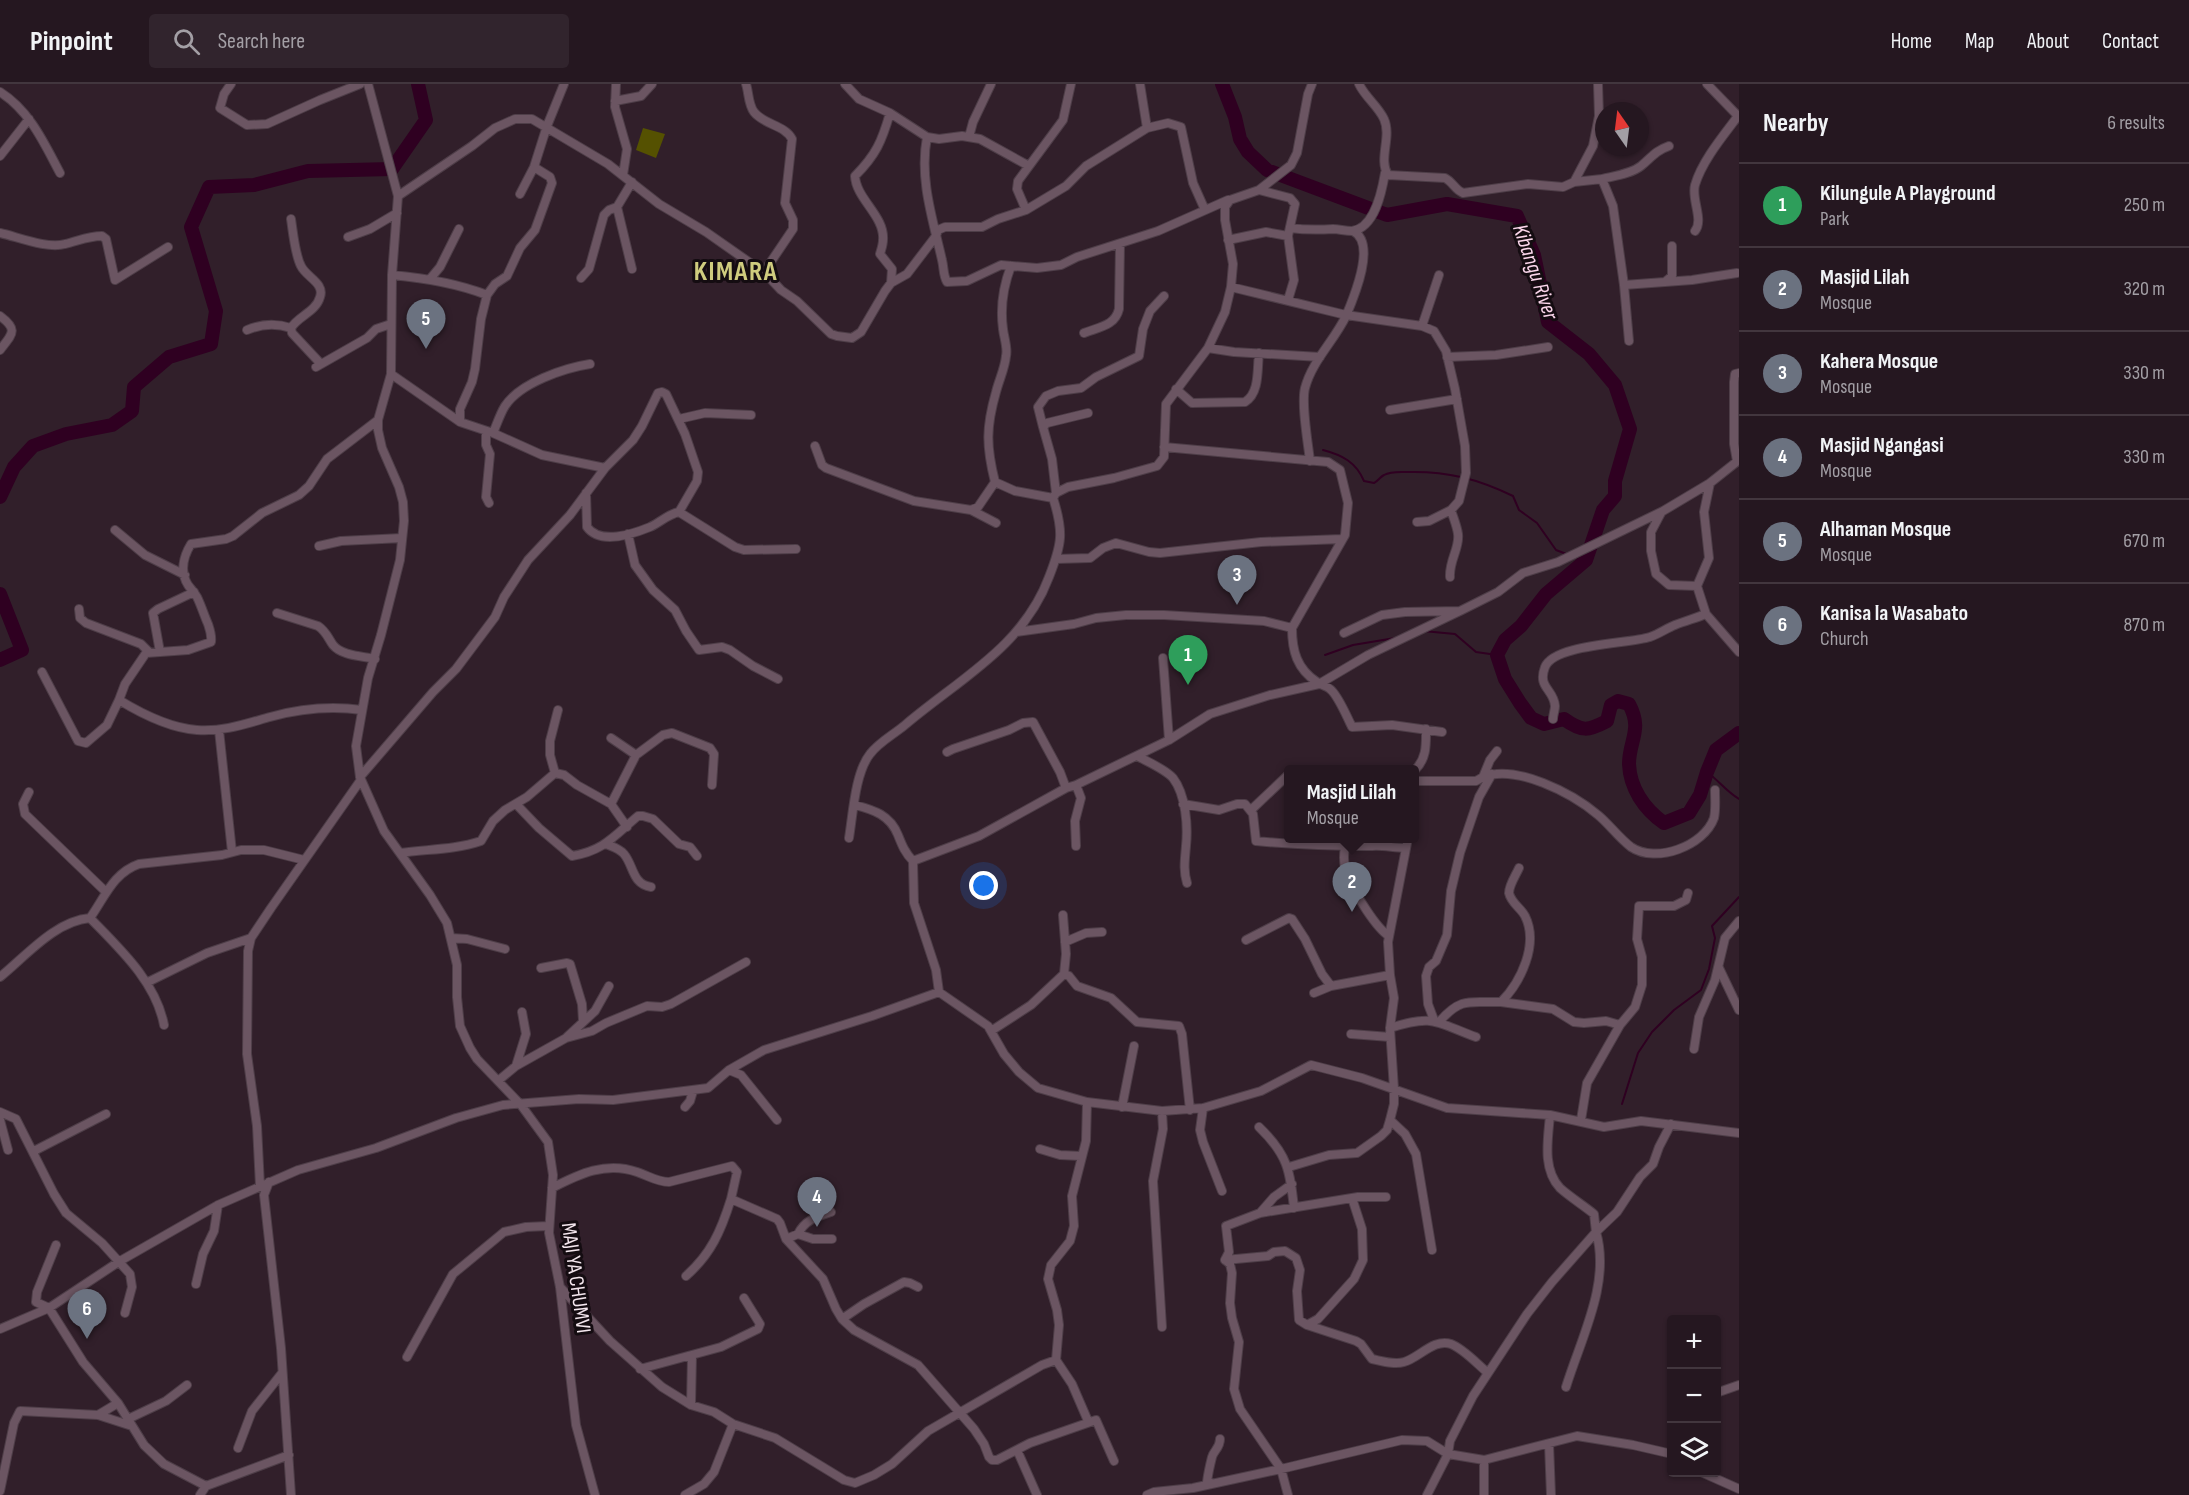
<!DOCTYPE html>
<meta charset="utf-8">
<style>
body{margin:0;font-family:"Sofia Sans Condensed",sans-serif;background:#31242d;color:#f1f3f6}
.controls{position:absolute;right:18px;bottom:18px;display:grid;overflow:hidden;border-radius:6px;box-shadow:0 2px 4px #0004}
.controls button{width:54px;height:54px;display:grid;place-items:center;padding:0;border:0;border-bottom:2px solid #42363e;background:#251720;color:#f1f3f6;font:30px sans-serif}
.compass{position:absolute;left:1595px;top:18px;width:54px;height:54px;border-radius:50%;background:#251720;box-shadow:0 2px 4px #0004;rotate:346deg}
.you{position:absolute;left:984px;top:802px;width:21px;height:21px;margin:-15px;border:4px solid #fff;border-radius:50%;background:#1a73e8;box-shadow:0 0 0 9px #1a73e833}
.badge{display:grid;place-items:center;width:39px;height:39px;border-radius:50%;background:#c4bd3e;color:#fff;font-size:20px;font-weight:700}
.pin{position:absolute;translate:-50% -50px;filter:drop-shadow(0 2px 3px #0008)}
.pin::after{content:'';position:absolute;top:32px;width:21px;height:18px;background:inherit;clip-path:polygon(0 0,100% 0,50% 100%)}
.popup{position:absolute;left:1284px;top:681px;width:135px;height:78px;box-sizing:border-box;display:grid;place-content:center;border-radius:6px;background:#251720;filter:drop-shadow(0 2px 4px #0005);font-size:20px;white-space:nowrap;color:#a39fa5}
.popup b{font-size:22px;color:#f1f3f6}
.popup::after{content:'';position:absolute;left:50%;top:100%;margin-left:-12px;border:12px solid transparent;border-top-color:#251720}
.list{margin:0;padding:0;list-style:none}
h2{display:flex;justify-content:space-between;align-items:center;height:78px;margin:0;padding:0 24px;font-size:26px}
h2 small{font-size:20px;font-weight:400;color:#a39fa5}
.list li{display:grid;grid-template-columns:39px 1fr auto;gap:18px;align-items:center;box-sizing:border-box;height:84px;padding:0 24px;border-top:2px solid #42363e}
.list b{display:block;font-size:22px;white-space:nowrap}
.list p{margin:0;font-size:20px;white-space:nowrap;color:#a39fa5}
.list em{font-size:20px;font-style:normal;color:#a39fa5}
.icon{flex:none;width:33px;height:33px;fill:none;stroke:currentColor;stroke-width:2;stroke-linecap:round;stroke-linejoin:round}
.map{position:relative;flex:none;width:1739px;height:1411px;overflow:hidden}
header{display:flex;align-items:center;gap:36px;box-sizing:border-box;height:84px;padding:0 30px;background:#251720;border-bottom:2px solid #42363e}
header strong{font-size:28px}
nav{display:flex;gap:33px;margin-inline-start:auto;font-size:21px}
.search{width:420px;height:54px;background:#31242d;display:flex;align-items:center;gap:15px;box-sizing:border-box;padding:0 21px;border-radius:6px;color:#a39fa5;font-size:22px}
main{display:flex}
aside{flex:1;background:#251720}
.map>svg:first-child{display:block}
</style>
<header>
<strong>Pinpoint</strong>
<div class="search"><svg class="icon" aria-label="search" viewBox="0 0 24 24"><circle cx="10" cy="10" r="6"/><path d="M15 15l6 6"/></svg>Search here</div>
<nav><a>Home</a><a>Map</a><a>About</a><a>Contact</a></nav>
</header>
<main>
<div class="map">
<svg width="1739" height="1411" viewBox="0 0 1739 1411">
<rect width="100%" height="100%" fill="#311f2a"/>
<path fill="#555101" d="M643,44l22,6 -9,24 -20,-8z"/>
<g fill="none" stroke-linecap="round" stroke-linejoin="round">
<path stroke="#2f0021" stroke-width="2" d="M1323,366c19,5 33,12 41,31l10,2c4,-2 6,-6 10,-8 7,-4 16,-3 24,-3 39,-1 70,7 105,24l6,14 18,13 19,27 13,5
M1575,473l11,3
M1423,547l32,3 21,18 21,3
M1325,571l28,-10 42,-7
M1707,688c11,8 20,20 32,27
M1622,1020l16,-51 14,-21 22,-22 27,-20 8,-21 6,-31 -3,-12 27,-29"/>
<path stroke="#2f0021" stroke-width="14" d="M1222,0l13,33 5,22 8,13 19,18 120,45 60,-11 70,12 17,39 14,67 41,32 26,31 15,44 -15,52v15l-12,14 -17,50 -40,34 -25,32 -16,14 -8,15 8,24 15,24 11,15 13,6 20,-5c18,13 24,12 43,2l4,-16 7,-4 11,3c14,26 0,36 0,60 1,24 15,45 35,59l25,-10 11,-18 7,-23 9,-22 23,-17
M0,413l14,-30 19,-21 33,-12 46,-9 20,-14 2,-24 35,-30 42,-13 5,-33 -25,-84 18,-40 45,-2 54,-14 84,-2 34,-49 -8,-36
M0,510l22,56 -22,10"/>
<g stroke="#4e3e48" stroke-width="10">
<path id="minor" d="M231,0l-7,10 -4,14 27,17 20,-1 53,-24 40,-16
M368,0l30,112 -6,79 -1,99 -13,46v10l4,18 17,39 4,15 1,19 -4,39 -19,75 -13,43 -12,68 4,31 24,54 46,64 17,28 10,42v32l3,29 10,22 7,11 44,46 27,37 5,33 -4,58 11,54 16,138 19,70
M616,0l-1,23 12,42 -4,26
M746,0c3,9 2,20 8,28 10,13 31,13 38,27l-7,64 8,17v9l-29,43
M845,0l14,15 31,14 37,24 12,2 23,-3 18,3 49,27
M1140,0l7,44
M1359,0c6,13 19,22 25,35 8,18 -6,40 4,56l57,3c8,4 10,12 18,15l65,-9 35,3 11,-5 19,-36 6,-30 -1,-32
M1707,0l32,33
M0,8c30,19 44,51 60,81
M615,17l26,-5 11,-12
M890,29c-8,28 -14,42 -35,63 1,23 30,40 28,64 0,5 -2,10 -3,14l12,15 -1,14
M927,53c-8,42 6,83 15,123 2,8 1,15 5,22l20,-1 34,-16 36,3 24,-3 16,-8 81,-26 70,-31
M969,53l4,-15 18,-38
M0,72l29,-37
M1602,95c12,-3 29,-5 39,-13 11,-9 14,-15 28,-20
M1574,98l28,-3 11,27 11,79 5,56
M1259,106l31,8 5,6 -7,32 6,44 -6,20
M520,110l14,-27 13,-41 17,-42
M398,112l74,-50 23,-18 20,-9h17l76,45 51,40 47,28 60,42 15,16 16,11 34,33 6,2 15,2 9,-6 24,-41 6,-8 16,-9 29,-38 2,-6 7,-3h37l16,-8 28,-9 40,-24 20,-20 61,-38 21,-5 13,4 12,56 12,27
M617,123l15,62
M1026,126l-9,-21 1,-8 45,-61 8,-36
M291,135c2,13 4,36 10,47 5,11 24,17 19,31 -4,15 -22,19 -29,31l1,5 29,31
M1290,144c15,2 28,2 43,1 6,0 12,2 19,2 23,-3 30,-40 33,-58
M1695,147c9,-11 -4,-32 0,-46 7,-24 28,-49 43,-69
M0,149c18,4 47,16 65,11 13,-3 23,-8 37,-8l4,3 9,41 53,-33
M348,153l22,-8 27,-16
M1228,156l38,-8 22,4
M1011,182c-8,21 -11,41 -8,63 1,9 5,19 3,27 -1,12 -7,24 -10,36 -10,35 -10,54 -1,90l20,9 38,7
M392,191c33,3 64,8 95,20
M581,194l8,-9 15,-54 5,-5 8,-3 15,-25
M430,195l10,-12 19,-38
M1666,197l6,-5v-30
M1624,201l68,-5 45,-7
M1231,203l115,28 76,11 12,5 12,20 9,38 10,57 1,27 -7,28 -8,9 -22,11 -12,1
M0,232c19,14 12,18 0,34
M1422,242l17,-51
M247,246c14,-6 29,-7 44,-2
M1084,249c15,-6 31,-7 35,-24l1,-65
M1208,264l26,4 86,5
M1447,273l49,-2 52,-8
M316,283l51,-29 9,-9 15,-5
M391,290l69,48 33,11 49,22 63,13
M1176,305l16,14 53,-1c15,-9 12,-33 14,-49
M1390,326l67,-11
M679,335l26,-6 46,2
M460,338v-13l12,-27 3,-13 6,-50 6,-24 8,-11 12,-8 13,-28 15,-18 17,-47 -2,-6 -16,-10
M1043,343l-5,-20 8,-11 12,-5 23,-3 15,-11 43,-21 4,-27 7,-18 14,-15
M486,347v14l4,9 -4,43 3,6
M493,349c4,-9 7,-19 12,-27 15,-23 59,-38 85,-42
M815,362l7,19 4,3 88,33 57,9 7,-3 17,-25
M1164,363l164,15 12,8 8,33 -3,32 -53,93c0,23 5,41 25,54 4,3 10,4 13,7 8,6 17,28 22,38l40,-2 50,7
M1310,377c-2,-18 -9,-57 -5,-73 7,-27 29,-47 41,-72 8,-19 31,-73 7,-85
M1737,377l-3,-17v-62l1,-8 4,-1
M1710,399l-6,29 5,46 -12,28 9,28 33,38
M586,409l1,34c13,18 46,7 63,0 11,-5 18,-13 29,-15l56,35 9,3 52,-1
M1056,409l-4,-34 -9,-32 4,-4 41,-10
M971,426l25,13
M1661,429l-10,19v19l5,23 13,11 28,1
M115,446l30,25 40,20
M628,450l7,31 18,25 22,20 11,21 13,19 23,-3 8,3 23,16 25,13
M319,462l22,-5 61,-3
M1056,475l34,-1 13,-10 13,-5 33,9 11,1 101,-11 81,-3
M1450,493c-1,-17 10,-29 8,-43 -1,-8 -5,-17 -7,-24
M79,525l1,9 6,5 55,21 8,8
M277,529l41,13c8,5 10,12 15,19 9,11 29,11 42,14
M1016,548l58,-8 22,-6 30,-3h38l100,6 28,7
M1344,549l38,-18 23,-3 55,-1 38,-19 25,-19 35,-11 105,-51 47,-28 29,-23
M160,568l-7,-39 5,-4 36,-17
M1163,574l6,82
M42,588l36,69 8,2 21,-18 12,-25
M362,626c-30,-4 -63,-1 -92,7 -25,7 -47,15 -73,13 -28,-2 -55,-16 -78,-30l6,-16 21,-31 42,-3 23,-8c1,-7 -1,-12 -3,-18 -4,-9 -7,-19 -11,-27 -3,-5 -6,-8 -9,-12 -8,-13 -5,-28 3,-41l35,-5 7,-3 29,-23 37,-18 10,-9 18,-27 51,-39
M1553,635c0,-4 2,-9 2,-13 -1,-17 -18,-18 -10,-39 9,-23 83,-23 105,-30 9,-3 17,-9 25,-12 10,-4 21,-7 31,-11
M219,646l13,122
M611,654l25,17
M947,668l6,-3 56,-19 14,-7 10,-1 27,50 6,16
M1137,672c11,6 28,13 36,22 13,17 15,48 13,68 -1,13 -3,24 1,37
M1415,686c12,-12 11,-25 11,-41
M555,689l9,2 13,10 34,19
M360,693l73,-85 23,-23 39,-52 9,-20 24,-37 42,-45 35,-47 28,-28 9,-14 16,-33 4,-1 4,2 19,40 13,38 -1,9 -18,31
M1483,693c33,-13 89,16 115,38 11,9 21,23 33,32 25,17 73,-1 83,-29 2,-8 1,-19 1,-28
M1415,697h61l7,-4 7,-17 7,-9
M29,708l-6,12 2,10 81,78
M516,720l23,24 33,28c32,-5 43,-21 66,-40h5l10,3 26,25 11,3 7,9
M1183,720l36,6 18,-6h8l8,10 3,27c39,4 78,5 116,5 11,-1 22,2 33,2
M855,721c19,5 35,10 43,30 4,10 7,18 15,26l1,42 22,67 3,22
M1251,726l38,-36
M627,743l-16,-23 25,-49 27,-20 9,-2 38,15 4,6 -2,31
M849,754c4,-24 6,-65 21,-84 9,-12 23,-19 35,-29 54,-46 118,-78 144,-148 13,-33 15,-45 4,-79l3,-5 12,-6 46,-9 43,-12 7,-9 2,-53 42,-56 17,-36 6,-25 2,-23 -8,-44v-13l5,-7 29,-10 32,-25 6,-12 11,-59 4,-10
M606,760c5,2 14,5 18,10 10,12 8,30 27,33
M1076,762l-1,-25 6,-23 -5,-13
M1345,763c-2,11 -1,22 4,32 7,16 27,49 40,57
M400,769c27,-4 54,-3 81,-12l12,-20 12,-11 22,-13 28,-24 -5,-18v-14l8,-31
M913,777l66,-25 87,-48 10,-3 93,-45 41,-26 60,-19 49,-11 49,-29 92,-44
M1063,831l3,39 -2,20 5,2 8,10 34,12 26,24 42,4 3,8 8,76
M451,854l16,1 38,10
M1246,856l43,-22 3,1 13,20 17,35 9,12
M1065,858l21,-9 16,-1
M541,884l26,-5 3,1 12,40 1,17
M1719,884l20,42
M0,893c26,-21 55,-56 90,-59
M148,898l59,-29 44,-15
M1314,909l17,-7 59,-11
M1501,918l52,7 21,13 10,1 22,-2 14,4
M1434,936l-6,-16 -2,-28 3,-9 7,-6 11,-26 4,-44 9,-38 19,-56 13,-23
M1440,937c22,-25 31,-18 61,-19 20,-20 38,-58 24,-86 -4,-8 -14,-13 -16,-23 0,-8 7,-18 10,-25
M164,941c-8,-43 -44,-76 -74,-107 15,-21 23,-45 49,-54l83,-9 19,-5h23l40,10
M1390,944c44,-14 45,-6 86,9
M991,947l40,-26 33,-31
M1351,950l39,3
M567,953l28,-26 14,-25
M1694,965l5,-32 16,-37 10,-42 14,-17
M516,982l10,-32 -4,-22
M729,986l12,5 36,45
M499,996l17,-14 50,-28 26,-7 14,-8 41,-17 15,1 9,-3 75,-42
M685,1023l5,-6 3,-10
M1122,1023l12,-61
M1203,1024l-3,22 3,12 19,49
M0,1028l16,7 38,75 12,19 36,30 28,31 2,13 -7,26
M0,1036l8,30
M1390,1036l15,14 11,20 16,96
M1581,1036l6,-37 33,-58 15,-18 7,-22v-28l-5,-18 2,-33h35l12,-6 2,-7
M1259,1043c29,28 31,44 35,81
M1040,1065l20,6 21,1
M34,1067l72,-37
M1289,1083l40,-12 28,-2 24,-17 6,-6 3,-10 4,-16v-15l-4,-61 4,-30 -4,-23 -2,-33 20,-104
M269,1098l-5,13 17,153 10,147
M260,1102l-3,-60 -10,-72 1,-103 3,-13 20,-30 89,-127
M552,1104c27,-14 54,-27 85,-16 12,4 20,10 32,10l63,-16 5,6 -6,27 46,20 3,4 6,16 37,40 13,30 6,10 12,11 64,35 56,64 10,15 5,13 3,3h5l33,-17 66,-23 18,41
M1260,1129l14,-16 18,-13
M798,1150c7,-14 18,-17 33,-22
M786,1155l12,-5 15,5h19
M56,1161l-19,47 -1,10 13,6 34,54 35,41 26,42 20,19 42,22
M1225,1176l43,-4 6,-4 11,-1 11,7 4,12 -3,21 2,29 8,5 11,-6 36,-40 9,-19 -1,-31 -10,-31
M686,1192c25,-22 35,-45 45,-77
M196,1200l7,-30 11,-23 4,-26
M560,1203l50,54 52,46 29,18 23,7 19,12 42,14 69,42 11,3 19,-8 18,-11 36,-33 114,-66 14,-5 3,-35 -2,-15 -9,-31 3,-14 19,-24 4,-15 -2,-30 14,-55 1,-39
M842,1235l22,-15 40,-22 6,1 8,4
M1307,1241l49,16 5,3 11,15c10,2 22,6 32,3 15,-4 30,-24 47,-18 13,5 26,20 37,29
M1162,1243l-9,-146 10,-52 -1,-18
M0,1245l49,-21 71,-47 98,-56 80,-35 78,-22 80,-30 47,-13 76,-6 34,1 95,-12 21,-18 35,-20 108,-34 67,-24 49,34 16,28 15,18 19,16 49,14 75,9 41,-3 58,-17 50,-26 51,13 85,30 103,7 54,12 37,-6 98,12
M407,1273l46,-83 51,-42 22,-5 22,-1
M1056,1276l16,24 16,37
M640,1285l81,-22 37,-18 2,-5 -16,-26
M1566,1303c15,-49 45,-104 30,-155l21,-20 23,-35 13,-13 6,-17 12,-23
M1716,1309l23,-8
M691,1321l1,-50
M98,1331l20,-12
M128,1335l38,-18 21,-16
M1549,1360l2,51
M238,1364l14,-37 30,-38
M1017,1366l20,45
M1701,1388l38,17
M1211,1399l-4,-1c1,-8 3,-17 5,-25 2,-7 8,-9 8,-18
M0,1407l14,-68 6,-12 78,4 34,11
M200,1411l6,-9 83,-31
M685,1411l19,-11 10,-12 19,-48
M1147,1411l7,-3 39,-4 88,-19 121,-29 25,1 21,13 36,6 93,-24 56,9 39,9
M1288,1411l-7,-26 -41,-60 -6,-20 5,-47 -7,-24 -2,-15 2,-30 -2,-9 -5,-4 4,-8 -3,-26 34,-13 98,-16h28
M1427,1411l21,-41 2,-13 23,-45 54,-82 25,-32 44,-50 -2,-18c-11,-9 -24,-17 -34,-26 -18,-19 -12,-49 -10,-73
M1484,1411v-35"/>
</g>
<use href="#minor" stroke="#6b5562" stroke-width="8"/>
</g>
<g text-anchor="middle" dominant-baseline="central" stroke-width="6" stroke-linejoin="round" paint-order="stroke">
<g font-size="21" fill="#f4e7ee" stroke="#140c11">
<text transform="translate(576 1194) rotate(82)">MAJI YA CHUMVI</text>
</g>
<g font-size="22" font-style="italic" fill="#fbd6eb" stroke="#140c11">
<text transform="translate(1535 188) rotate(71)">Kibangu River</text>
</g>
<g font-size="27" font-weight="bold" letter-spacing="1.5" fill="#cfcc7e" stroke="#140c11">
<text x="736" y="188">KIMARA</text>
</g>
</g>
</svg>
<div class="controls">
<button>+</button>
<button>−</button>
<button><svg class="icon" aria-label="layers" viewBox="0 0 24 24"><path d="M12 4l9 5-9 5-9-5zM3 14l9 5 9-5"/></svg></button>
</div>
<svg class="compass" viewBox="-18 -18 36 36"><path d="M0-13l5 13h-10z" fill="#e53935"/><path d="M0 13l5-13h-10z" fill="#a39fa5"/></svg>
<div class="you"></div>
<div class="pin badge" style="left:1188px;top:601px;background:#2e9e5b">1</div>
<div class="pin badge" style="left:1352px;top:828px;background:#6b7280">2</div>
<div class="popup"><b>Masjid Lilah</b>Mosque</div>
<div class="pin badge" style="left:1237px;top:521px;background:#6b7280">3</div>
<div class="pin badge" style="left:817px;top:1143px;background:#6b7280">4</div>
<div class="pin badge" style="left:426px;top:265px;background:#6b7280">5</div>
<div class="pin badge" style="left:87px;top:1255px;background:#6b7280">6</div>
</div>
<aside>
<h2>Nearby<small>6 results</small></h2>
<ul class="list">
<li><span class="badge" style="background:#2e9e5b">1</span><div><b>Kilungule A Playground</b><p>Park</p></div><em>250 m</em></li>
<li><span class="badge" style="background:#6b7280">2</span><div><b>Masjid Lilah</b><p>Mosque</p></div><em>320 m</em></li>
<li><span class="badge" style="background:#6b7280">3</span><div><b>Kahera Mosque</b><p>Mosque</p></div><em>330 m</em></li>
<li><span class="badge" style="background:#6b7280">4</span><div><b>Masjid Ngangasi</b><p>Mosque</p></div><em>330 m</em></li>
<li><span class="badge" style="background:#6b7280">5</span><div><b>Alhaman Mosque</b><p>Mosque</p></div><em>670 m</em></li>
<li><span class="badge" style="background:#6b7280">6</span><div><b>Kanisa la Wasabato</b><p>Church</p></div><em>870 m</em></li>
</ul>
</aside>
</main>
